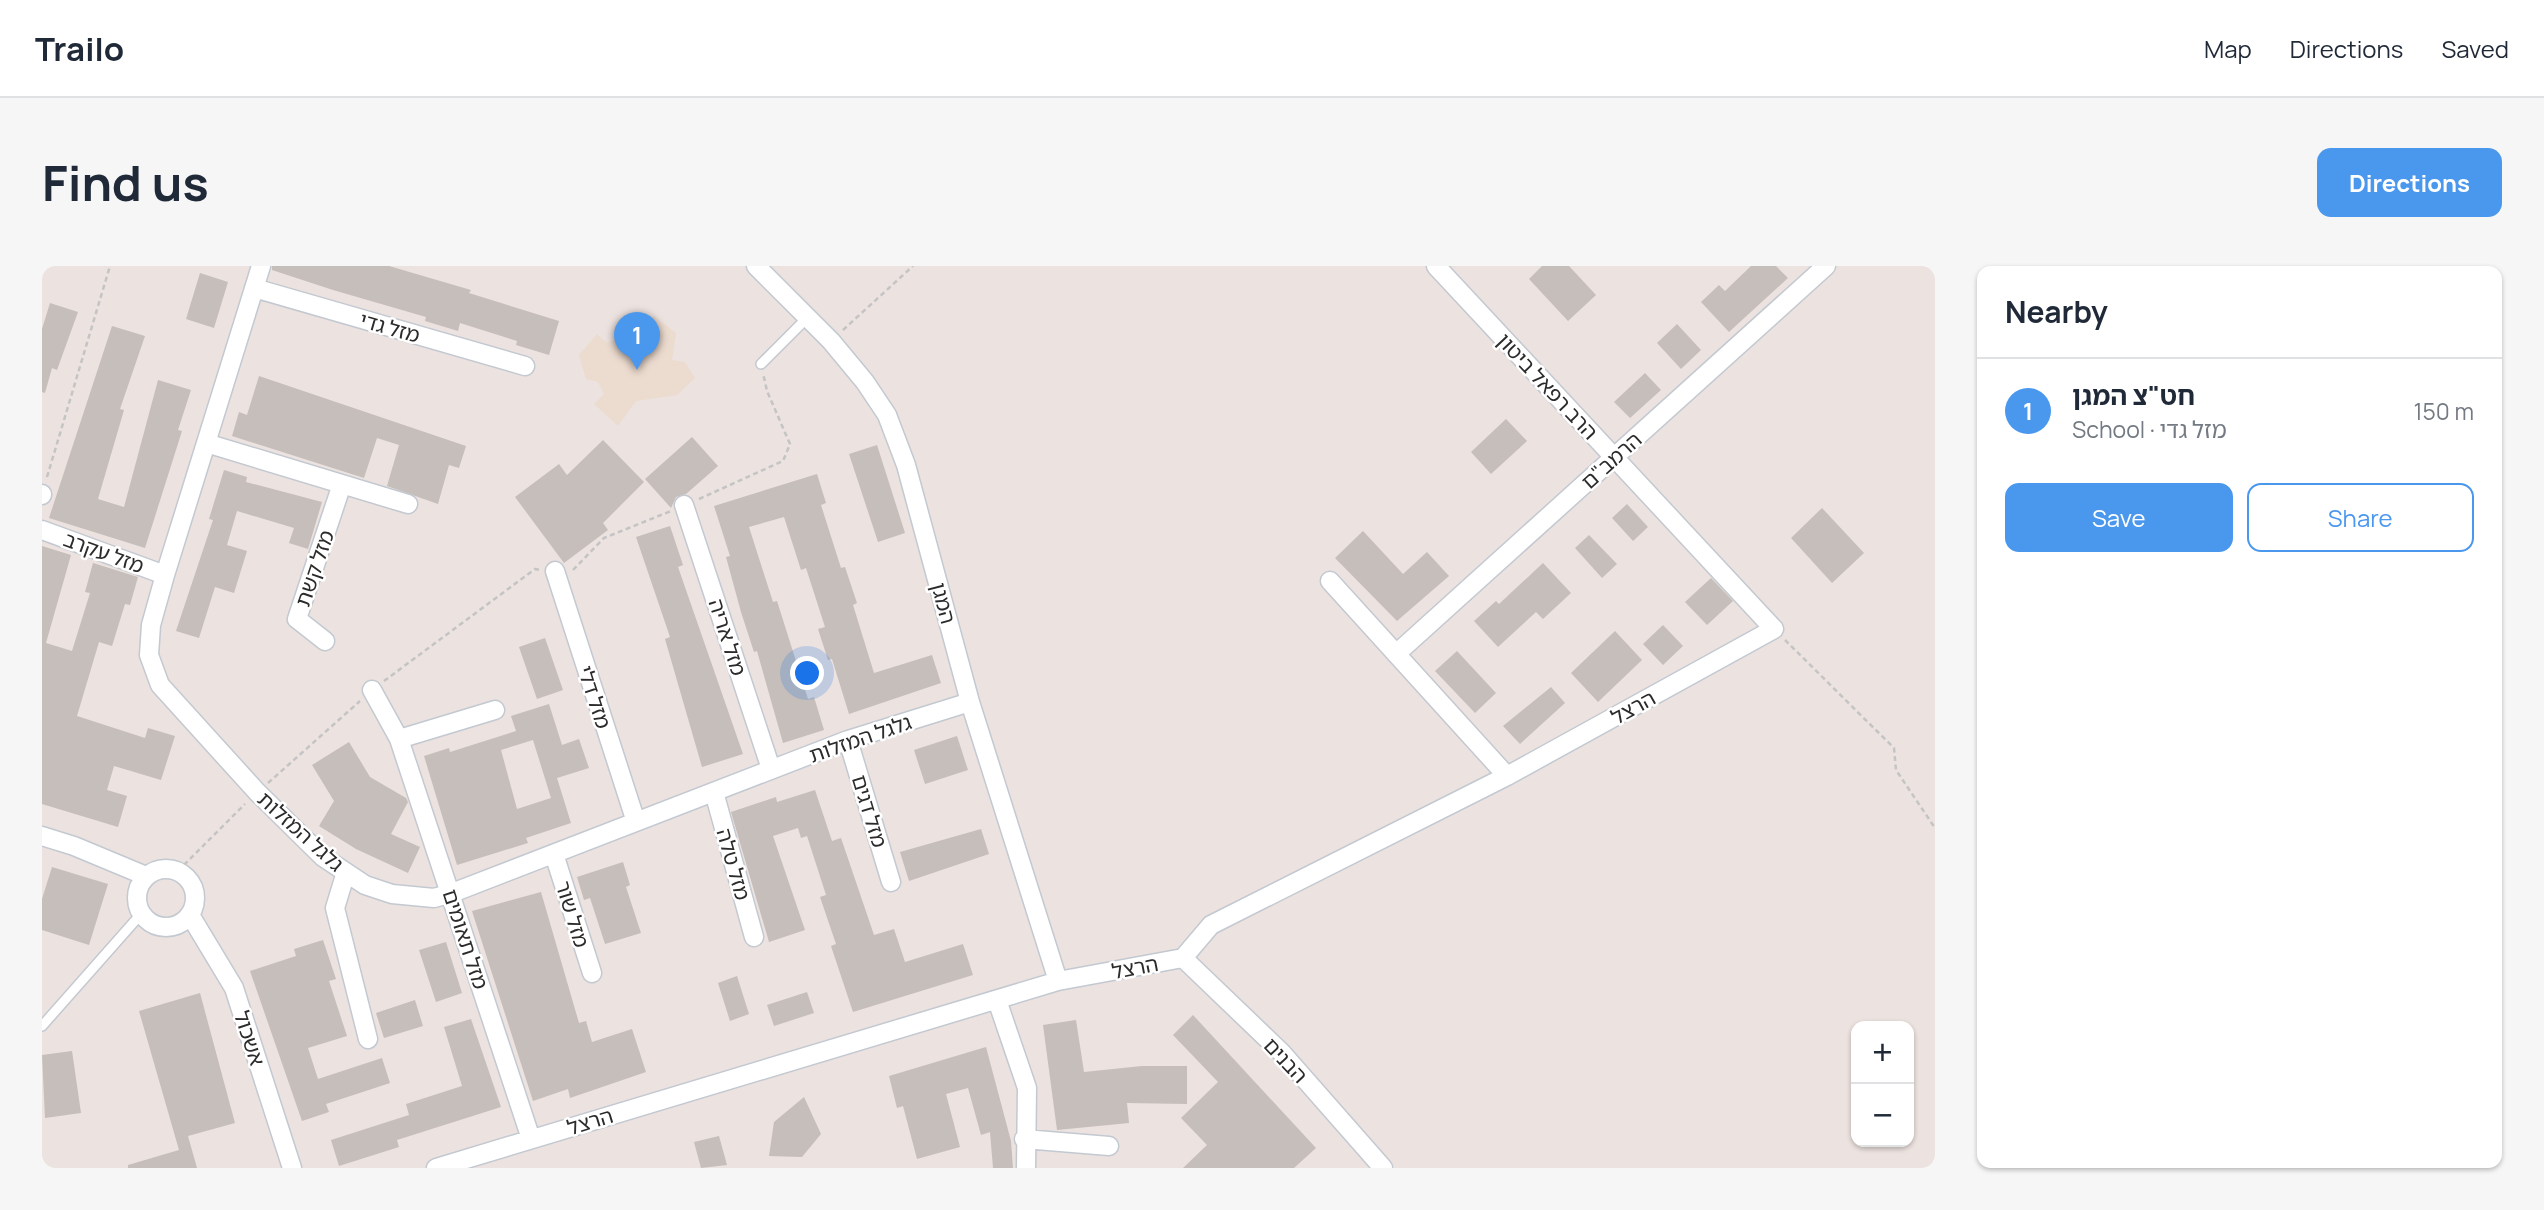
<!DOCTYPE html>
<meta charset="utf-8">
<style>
body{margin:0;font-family:Manrope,"Noto Sans Hebrew",sans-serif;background:#f6f6f7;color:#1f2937}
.controls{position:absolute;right:21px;bottom:21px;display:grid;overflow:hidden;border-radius:14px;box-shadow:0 2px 5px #0004}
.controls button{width:63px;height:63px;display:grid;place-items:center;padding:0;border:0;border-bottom:2px solid #e0e1e3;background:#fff;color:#1f2937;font:35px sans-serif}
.you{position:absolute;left:766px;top:408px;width:24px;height:24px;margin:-18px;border:5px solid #fff;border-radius:50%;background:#1a73e8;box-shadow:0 0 0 10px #1a73e833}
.badge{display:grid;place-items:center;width:46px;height:46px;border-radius:50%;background:#4a97ee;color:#fff;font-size:23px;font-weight:700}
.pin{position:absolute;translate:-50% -58px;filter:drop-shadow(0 2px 4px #0008)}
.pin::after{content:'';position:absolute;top:37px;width:24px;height:21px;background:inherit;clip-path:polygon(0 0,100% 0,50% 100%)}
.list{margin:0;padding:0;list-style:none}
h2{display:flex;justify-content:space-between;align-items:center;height:91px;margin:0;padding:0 28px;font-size:30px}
h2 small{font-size:23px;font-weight:400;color:#747a83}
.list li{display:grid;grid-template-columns:46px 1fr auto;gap:21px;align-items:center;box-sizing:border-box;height:105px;padding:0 28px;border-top:2px solid #e0e1e3}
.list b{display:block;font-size:26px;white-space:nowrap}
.list p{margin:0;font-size:23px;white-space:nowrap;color:#747a83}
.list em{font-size:23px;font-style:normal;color:#747a83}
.actions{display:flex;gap:14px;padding:21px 28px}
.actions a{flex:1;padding:16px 0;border:2px solid #4a97ee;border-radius:14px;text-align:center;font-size:24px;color:#4a97ee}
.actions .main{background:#4a97ee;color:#fff}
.map{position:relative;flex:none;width:1893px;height:902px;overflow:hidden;border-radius:14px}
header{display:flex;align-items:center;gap:42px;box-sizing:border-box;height:98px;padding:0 35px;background:#fff;border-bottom:2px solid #e0e1e3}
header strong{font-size:33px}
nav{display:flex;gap:38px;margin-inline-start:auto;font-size:24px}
.intro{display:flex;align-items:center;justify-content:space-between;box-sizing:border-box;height:168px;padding:0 42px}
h1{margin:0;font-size:49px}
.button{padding:18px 32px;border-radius:14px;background:#4a97ee;color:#fff;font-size:24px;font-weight:700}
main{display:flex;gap:42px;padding:0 42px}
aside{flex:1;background:#fff;border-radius:14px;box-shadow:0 2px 5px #0004}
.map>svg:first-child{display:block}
</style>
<header>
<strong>Trailo</strong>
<nav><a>Map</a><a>Directions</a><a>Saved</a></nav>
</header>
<div class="intro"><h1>Find us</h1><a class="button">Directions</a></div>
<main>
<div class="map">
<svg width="1893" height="902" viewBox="0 0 1893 902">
<rect width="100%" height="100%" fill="#ece2df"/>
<path fill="#ecdbcf" d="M585,49l19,6 8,-5 22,17 -4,27 13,2 10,16 -18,17 -41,6 -18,25 -24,-22 10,-10 -6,-12 -12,-3 -7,-24 18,-21 10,9 17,-7z"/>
<path fill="#c5beba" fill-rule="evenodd" d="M230,0h117l82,24 -2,3 90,28 -10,34 -33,-10 1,-4 -57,-18 -2,8 -33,-10 1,-4 -93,-27 -61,-20z
M1500,0h27l27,29 -28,26 -39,-42z
M1709,0h25l12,12 -59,54 -28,-30 18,-17 6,6z
M158,7l28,9 -14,46 -28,-9z
M8,37l28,9 -21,58 -5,-2 -7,25 -3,-1v-63z
M1635,58l24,26 -20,19 -24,-26z
M70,60l33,10 -25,73 4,1 -26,89 26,8 34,-127 33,10 -13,40 4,1 -37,117 -96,-30z
M1603,107l16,17 -31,28 -16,-16z
M217,110l207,70 -7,22 -10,-3 -11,39 -51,-18 12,-41 -22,-7 -13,40 -132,-42 7,-24 8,3z
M1464,153l21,22 -36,33 -20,-22z
M650,171l26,29 -32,28 -10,3 -5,11 -26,-29z
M561,174l41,42 -41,41 5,7 -44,33 -49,-66 44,-33 8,11z
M835,179l28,88 -27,9 -29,-88z
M182,204l23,7 -1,5 76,20 -14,47 -19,-6 5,-15 -57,-17 -10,34 20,6 -13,42 -19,-6 -16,51 -23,-7 37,-111 -4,-1z
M775,208l9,29 -5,2 20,63 4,-1 12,36 -4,2 21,68 58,-18 9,28 -92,31 -17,-55 -4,1 -10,-31 7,-2 -19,-59 -5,2 -17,-53 -35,10 24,75 4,-1 31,98 6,-2 10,33 -41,13 -26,-92 -3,1 -13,-40 -15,-55 4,-1 -16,-50z
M1585,238l21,23 -15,14 -21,-23z
M1780,242l42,45 -32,30 -41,-45z
M628,260l13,39 -5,2 65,187 -41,13 -37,-128 5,-2 -34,-100z
M1321,265l40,43 24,-22 22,24 -52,45 -62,-63z
M1547,269l28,29 -15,14 -27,-30z
M0,280l29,9 -25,88 26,8 18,-58 -5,-1 8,-29 45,14 -8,28 -5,-1 -13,42 -13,-4 -22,74 68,22 3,-10 27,8 -14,44 -47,-14 -7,24 20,6 -9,31 -76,-23z
M1501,297l28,30 -28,26 -7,-7 -38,35 -24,-26 22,-20 3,3z
M1669,312l22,23 -26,24 -22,-23z
M1621,359l20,21 -20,19 -20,-21z
M1573,365l27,29 -44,42 -27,-29z
M503,372l18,52 -26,9 -18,-52z
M1415,385l39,42 -21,20 -40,-42z
M1509,421l14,16 -45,41 -17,-18z
M507,438l13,41 17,-6 10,29 -32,10 14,45 -45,15 2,5 -71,22 -33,-109 25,-8 1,4 66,-21 -5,-15zM491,474l18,58 -34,11 -16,-59z
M915,470l11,34 -43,14 -11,-34z
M307,476l21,35 36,21 2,4 -17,32 29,13 -12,26 -52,-24 -37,-23 15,-25 -22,-36z
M773,524l17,51 9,-3 33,97 20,-6 11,33 58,-18 10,31 -120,37 -22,-66 5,-2 -16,-47 6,-2 -19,-59 -6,2 -3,-10 -25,8 32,94 -36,12 -38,-130 45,-15 1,5z
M939,563l8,25 -80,27 -9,-29z
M581,596l7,23 -4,2 15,46 -36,11 -15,-46 -6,2 -7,-23z
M10,601l56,17 -19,61 -47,-15v-31z
M499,626l38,131 7,-2 6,21 40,-13 14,43 -76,26 -2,-9 -35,12 -61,-190z
M281,674l13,39 -7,2 18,55 -39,12 10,31 64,-21 8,25 -64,21 3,8 -27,9 -52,-150 46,-15 -2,-7z
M404,676l16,51 -26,9 -17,-52z
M695,710l12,38 -19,7 -12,-38z
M765,726l7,21 -40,13 -7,-21z
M158,727l35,130 -47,13 9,32h-69v-3l51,-15 -40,-139z
M373,734l8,26 -39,12 -8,-25z
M1151,749l123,133 -22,20h-111l24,-23 -26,-27 37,-36 -45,-47z
M429,753l30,88 -104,33 2,7 -60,19 -8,-26 78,-25 -3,-11 56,-18 -18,-59z
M1034,754l8,52 58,-6h45v38l-60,-1 2,20 -72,7 -14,-105z
M944,781l25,94 2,27h-20l-3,-36 -9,3 -13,-47 -22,6 14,53 -43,12 -14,-53 -6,2 -8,-32z
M30,785l9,62 -36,5 -3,-63z
M762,831l17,37 -19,23 -33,-1 5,-34z
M677,870l8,29 -26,3 -7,-26z"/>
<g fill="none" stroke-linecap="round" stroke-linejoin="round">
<g stroke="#c3c9d1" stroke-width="12">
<path id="service" d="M719,98l46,-46
M0,760l99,-112"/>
</g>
<g stroke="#c3c9d1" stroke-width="21">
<path id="minor" d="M219,0l-96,309 -14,50 -2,30 11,30 97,107 66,65 42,28 27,9 42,4 18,-5 396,-153 122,-38
M714,0l75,75 34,41 22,33 19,50 64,237 88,279
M212,22l271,78
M164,177l202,61
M0,229v-1
M642,239l87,264
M0,264l123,45
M513,305l81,251
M1288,315l177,195
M283,375l-28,-22 45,-135
M1354,388l430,-388
M330,424l27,49 132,400
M357,473l96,-29
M806,474l43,142
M672,526l40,145
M0,570l32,10 72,30
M512,588l38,119
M95 632a29 29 0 1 1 58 0a29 29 0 1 1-58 0Z
M304,606l-11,36 33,131
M148,649l44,73 58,180
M1141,692l98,94 102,116
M955,734l30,88 -1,80
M982,873l85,7
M394,902l622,-187 125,-23 28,-33 296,-149 267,-147 -338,-363"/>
</g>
<path stroke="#c4c4c4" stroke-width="2.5" stroke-dasharray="5 3.5" stroke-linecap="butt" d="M801,64l70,-64
M5,211l63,-211
M657,233l84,-38 7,-17 -23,-53 -4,-18
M531,304l31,-32 67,-27
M1743,374l109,108 2,22 39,58
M342,415l151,-112 5,1
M226,517l92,-82
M136,605l67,-67"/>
<use href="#service" stroke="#fff" stroke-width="9"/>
<use href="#minor" stroke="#fff" stroke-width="18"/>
</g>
<g text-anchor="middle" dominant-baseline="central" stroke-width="5" stroke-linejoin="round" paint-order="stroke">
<g font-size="21" fill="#2b2b2b" stroke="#fff">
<text transform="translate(348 61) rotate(16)">מזל גדי</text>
<text transform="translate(1506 120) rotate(47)">הרב רפאל ביטון</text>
<text transform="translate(1569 194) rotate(-42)">הרמב"ם</text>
<text transform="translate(62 286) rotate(20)">מזל עקרב</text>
<text transform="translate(272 302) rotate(-71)">מזל קשת</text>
<text transform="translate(902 337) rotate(75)">המגן</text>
<text transform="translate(686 371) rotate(72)">מזל אריה</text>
<text transform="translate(553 431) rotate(72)">מזל דלי</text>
<text transform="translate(1591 441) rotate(-29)">הרצל</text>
<text transform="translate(818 472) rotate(-19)">גלגל המזלות</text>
<text transform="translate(828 545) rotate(73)">מזל דגים</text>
<text transform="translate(259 565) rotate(42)">גלגל המזלות</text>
<text transform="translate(692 598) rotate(74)">מזל טלה</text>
<text transform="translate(531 648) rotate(73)">מזל שור</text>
<text transform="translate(424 673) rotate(72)">מזל תאומים</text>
<text transform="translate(1093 701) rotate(-11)">הרצל</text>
<text transform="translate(208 772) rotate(72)">אשכול</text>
<text transform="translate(1244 794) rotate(47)">הבנים</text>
<text transform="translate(548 855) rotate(-17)">הרצל</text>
</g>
</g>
</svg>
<div class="controls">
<button>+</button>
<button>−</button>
</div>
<div class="you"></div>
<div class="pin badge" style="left:595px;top:104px">1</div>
</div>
<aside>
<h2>Nearby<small></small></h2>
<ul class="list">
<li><span class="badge">1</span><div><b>חט&quot;צ המגן</b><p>School · מזל גדי</p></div><em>150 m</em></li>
</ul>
<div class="actions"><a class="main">Save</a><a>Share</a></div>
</aside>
</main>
